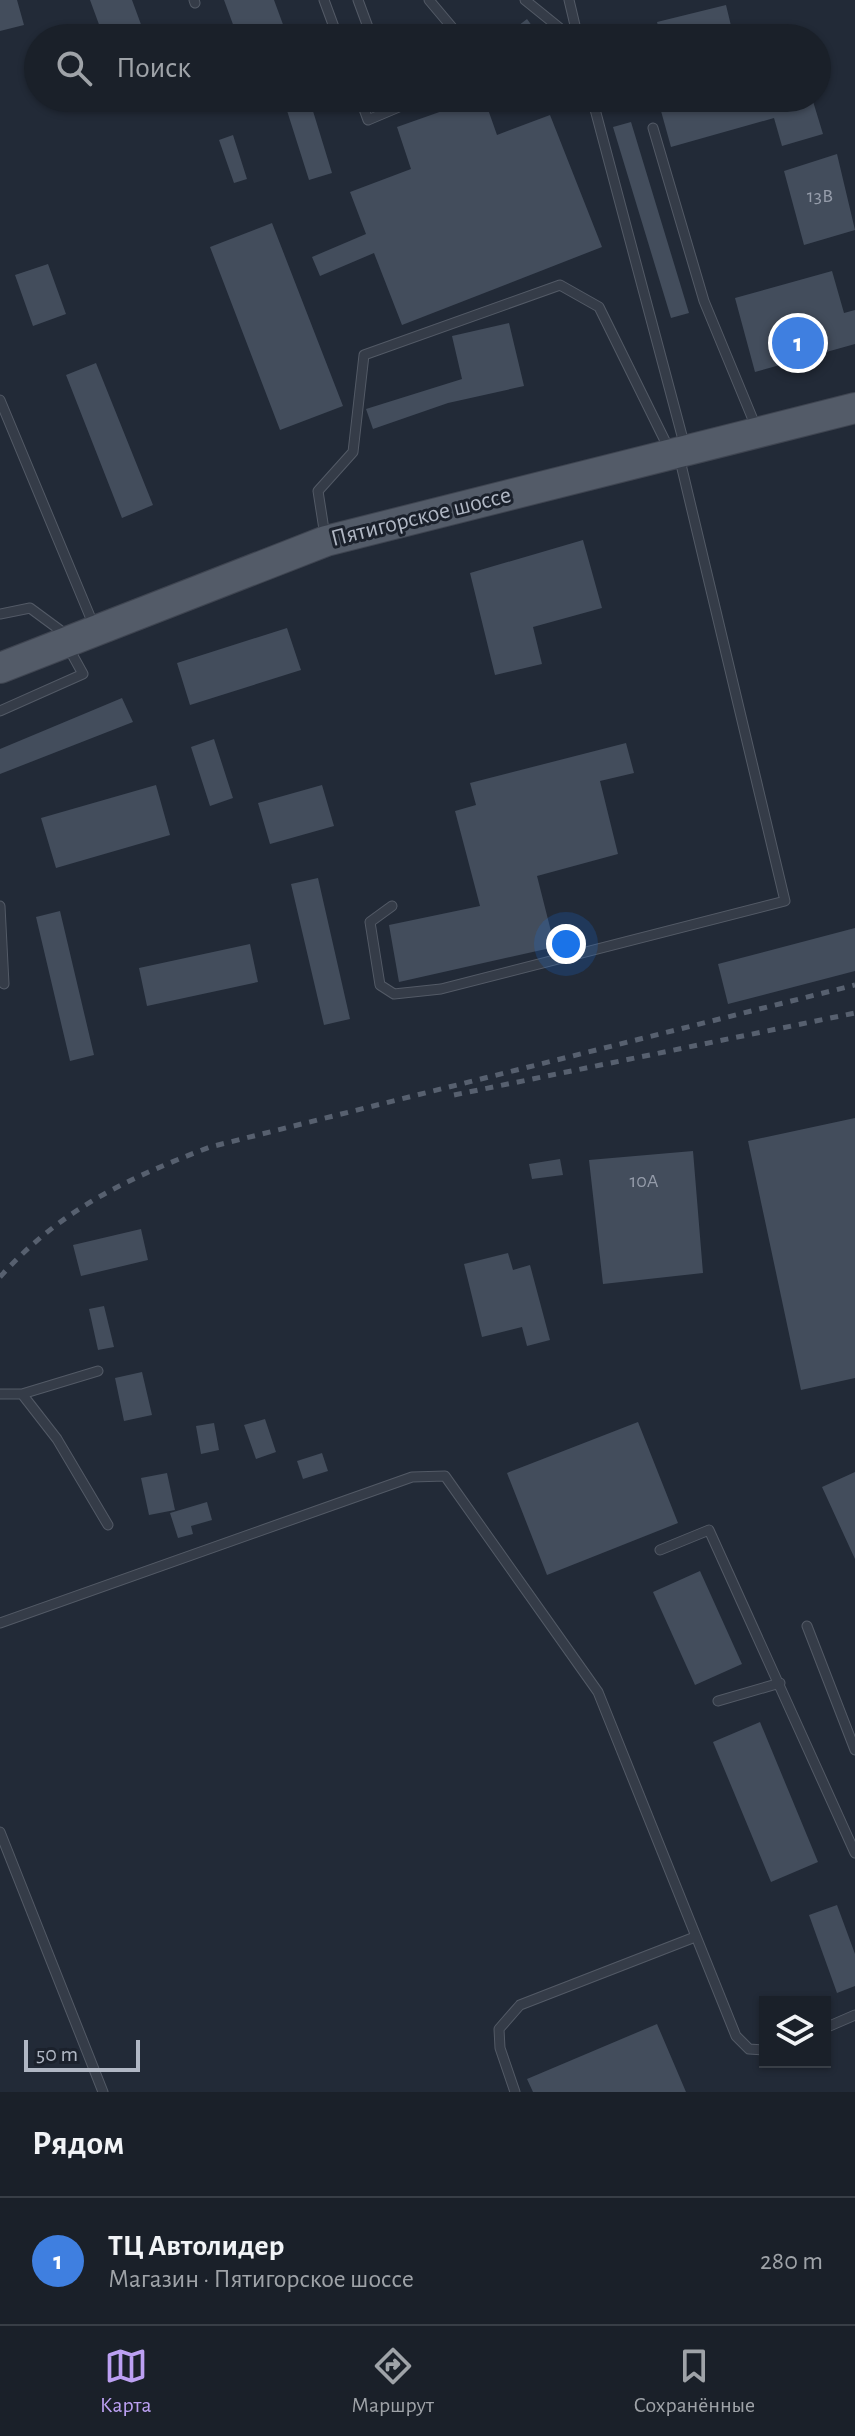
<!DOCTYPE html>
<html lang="ru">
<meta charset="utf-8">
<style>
body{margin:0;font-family:"Alegreya Sans",sans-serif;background:#232831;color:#f1f3f6}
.controls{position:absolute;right:24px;bottom:24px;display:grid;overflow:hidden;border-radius:0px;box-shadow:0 2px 6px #0004}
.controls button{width:72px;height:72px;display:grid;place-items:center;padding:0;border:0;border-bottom:2px solid #383e46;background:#1a2029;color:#f1f3f6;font:40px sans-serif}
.scale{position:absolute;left:24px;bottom:20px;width:116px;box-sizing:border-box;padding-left:8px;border:4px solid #b0b7c4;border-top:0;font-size:22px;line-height:28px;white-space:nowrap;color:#b0b7c4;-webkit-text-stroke:6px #1b212c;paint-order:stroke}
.you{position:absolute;left:566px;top:944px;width:28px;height:28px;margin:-20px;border:6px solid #fff;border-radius:50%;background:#1a73e8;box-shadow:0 0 0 12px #1a73e833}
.badge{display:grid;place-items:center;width:52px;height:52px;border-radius:50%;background:#bca0f2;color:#fff;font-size:26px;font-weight:700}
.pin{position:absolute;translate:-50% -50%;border:4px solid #fff;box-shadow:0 2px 8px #0006}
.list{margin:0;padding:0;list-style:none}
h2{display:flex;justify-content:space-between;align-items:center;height:104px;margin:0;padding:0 32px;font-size:34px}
h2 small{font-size:26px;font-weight:400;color:#9fa3a8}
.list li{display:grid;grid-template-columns:52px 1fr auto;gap:24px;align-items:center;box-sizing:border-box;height:128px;padding:0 32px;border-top:2px solid #383e46}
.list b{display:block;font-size:30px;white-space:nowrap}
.list p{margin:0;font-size:26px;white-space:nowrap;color:#9fa3a8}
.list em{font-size:26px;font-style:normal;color:#9fa3a8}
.icon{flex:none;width:44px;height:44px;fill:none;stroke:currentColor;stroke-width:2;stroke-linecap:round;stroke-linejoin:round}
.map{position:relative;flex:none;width:855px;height:2092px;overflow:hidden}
.search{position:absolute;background:#1a2029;box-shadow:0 2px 6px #0004;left:24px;right:24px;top:24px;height:88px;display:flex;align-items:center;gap:20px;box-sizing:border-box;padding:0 28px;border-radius:44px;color:#9fa3a8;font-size:30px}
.sheet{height:232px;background:#1a2029}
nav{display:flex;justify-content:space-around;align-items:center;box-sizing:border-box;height:112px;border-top:2px solid #383e46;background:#1a2029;font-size:22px;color:#9fa3a8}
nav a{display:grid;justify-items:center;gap:4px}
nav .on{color:#bca0f2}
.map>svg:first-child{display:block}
</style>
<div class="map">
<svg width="855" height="2092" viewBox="0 0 855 2092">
<rect width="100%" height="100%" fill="#222a37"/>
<path fill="#434d5c" d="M0,0h17l7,25 -24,6z
M90,0h42l14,38h-42z
M224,0h50l14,38h-50z
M726,5l8,33h-73l-4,-16z
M527,19l14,19h-20l-7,-9z
M283,98h26l23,75 -23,7z
M479,98h5l13,37 53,-20 52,132 -200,78 -28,-72 -54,23 -8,-19 54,-23 -16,-42 61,-23 -14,-42z
M708,98h104l11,36 -41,12 -8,-28 -103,29 -10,-36z
M631,122l58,191 -18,5 -58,-191z
M233,135l14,44 -13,4 -15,-43z
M837,154l18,76 -51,15 -20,-74z
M272,223l71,183 -63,24 -70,-183z
M48,264l18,50 -33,12 -18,-51z
M832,271l12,42 11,-3v34l-100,28 -20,-74z
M509,323l15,63 -76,17 -75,26 -7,-20 96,-30 -10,-43z
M96,363l57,142 -31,13 -56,-143z
M583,540l19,68 -69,19 9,37 -47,11 -25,-102z
M287,628l14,42 -111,35 -13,-42z
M122,698l11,24 -133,52v-25z
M214,739l19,59 -23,8 -19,-59z
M626,743l8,30 -34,8 18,73 -81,22 18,71 -156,35 -10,-57 91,-19 -25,-95 21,-6 -6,-22z
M156,785l14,50 -114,33 -15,-50z
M322,785l12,41 -64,18 -12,-41z
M318,878l32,141 -26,6 -33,-141z
M60,911l34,144 -24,6 -34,-144z
M855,928v43l-127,33 -10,-40z
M250,944l8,38 -111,24 -8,-38z
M855,1118v260l-54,12 -53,-249z
M693,1151l10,122 -100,11 -14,-124z
M560,1159l3,16 -31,4 -3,-15z
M141,1229l7,31 -67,16 -8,-31z
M508,1253l5,17 17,-5 20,75 -23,6 -5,-19 -40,10 -18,-73z
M104,1306l10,41 -16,3 -9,-41z
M142,1372l10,43 -28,6 -9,-43z
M265,1419l11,33 -20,7 -12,-34z
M638,1422l40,101 -131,52 -40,-102z
M214,1423l5,27 -18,4 -5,-28z
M322,1453l6,18 -25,8 -6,-18z
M855,1472v87l-33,-72z
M167,1473l8,37 -26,5 -8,-37z
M207,1502l5,18 -21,6 2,8 -15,4 -8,-25z
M700,1571l42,93 -47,21 -42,-93z
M760,1722l58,140 -47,20 -58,-140z
M837,1905l18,49v32l-18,7 -28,-78z
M657,2024l29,68h-153l-6,-13z"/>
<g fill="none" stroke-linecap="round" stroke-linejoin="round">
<g stroke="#535a66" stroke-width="11">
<path id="service" d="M194,0l1,3
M324,0l14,38
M358,0l14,38
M429,0l32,38
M525,0l47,38
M569,0l9,38
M360,98l8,22 52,-22
M592,98l93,349
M653,128l51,173 52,126
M0,400l94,226
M325,536l-7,-45 35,-39 11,-97 196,-70 39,22 71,144
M0,614l30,-6 38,28
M0,711l83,-37 -16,-29
M0,906l4,78
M392,906l-22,16 10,63 14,9 47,-5 344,-88 -106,-445
M0,1394h22l76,-23
M22,1394l35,45 51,86
M660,1550l49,-20 146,323
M0,1623l412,-146 33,-1 153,216 138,344 13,13 16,1
M807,1626l48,124
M718,1701l62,-18
M0,1832l103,260
M825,2028l30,-13
M515,2092l-15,-44 -1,-19 21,-24 175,-68"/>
</g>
<g stroke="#3f4551" stroke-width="32">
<path id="primary" d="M0,668l326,-127 529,-133"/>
</g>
<use href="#service" stroke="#353c48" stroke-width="9"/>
<use href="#primary" stroke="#535b68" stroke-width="30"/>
<path stroke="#57606f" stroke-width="5" stroke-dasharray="8 8" stroke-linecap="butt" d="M454,1095l401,-82
M0,1277c61,-68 126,-98 210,-130l645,-162"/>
</g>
<g text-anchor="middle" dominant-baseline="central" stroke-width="6" stroke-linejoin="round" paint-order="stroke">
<g font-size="20" fill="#959caa">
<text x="820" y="196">13В</text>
<text x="644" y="1181">10А</text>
</g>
<g font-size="24" fill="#b0b7c4" stroke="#1b212c">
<text transform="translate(421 517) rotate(-14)">Пятигорское шоссе</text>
</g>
</g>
</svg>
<div class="controls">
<button><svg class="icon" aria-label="layers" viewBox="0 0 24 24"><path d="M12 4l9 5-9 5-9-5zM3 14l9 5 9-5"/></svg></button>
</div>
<div class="scale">50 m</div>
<div class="you"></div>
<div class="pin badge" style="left:798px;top:343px;background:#3f7fe0">1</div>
<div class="search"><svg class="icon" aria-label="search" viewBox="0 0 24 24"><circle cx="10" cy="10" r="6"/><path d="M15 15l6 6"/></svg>Поиск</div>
</div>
<section class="sheet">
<h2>Рядом<small></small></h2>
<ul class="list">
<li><span class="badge" style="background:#3f7fe0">1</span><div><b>ТЦ Автолидер</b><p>Магазин · Пятигорское шоссе</p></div><em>280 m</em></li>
</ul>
</section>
<nav>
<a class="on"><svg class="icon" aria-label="map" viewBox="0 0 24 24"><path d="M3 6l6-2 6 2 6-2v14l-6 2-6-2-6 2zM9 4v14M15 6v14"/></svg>Карта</a>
<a><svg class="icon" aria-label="directions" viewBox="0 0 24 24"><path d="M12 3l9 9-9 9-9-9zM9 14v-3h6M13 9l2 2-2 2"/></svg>Маршрут</a>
<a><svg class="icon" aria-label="saved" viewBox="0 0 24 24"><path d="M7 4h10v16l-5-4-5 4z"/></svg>Сохранённые</a>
</nav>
